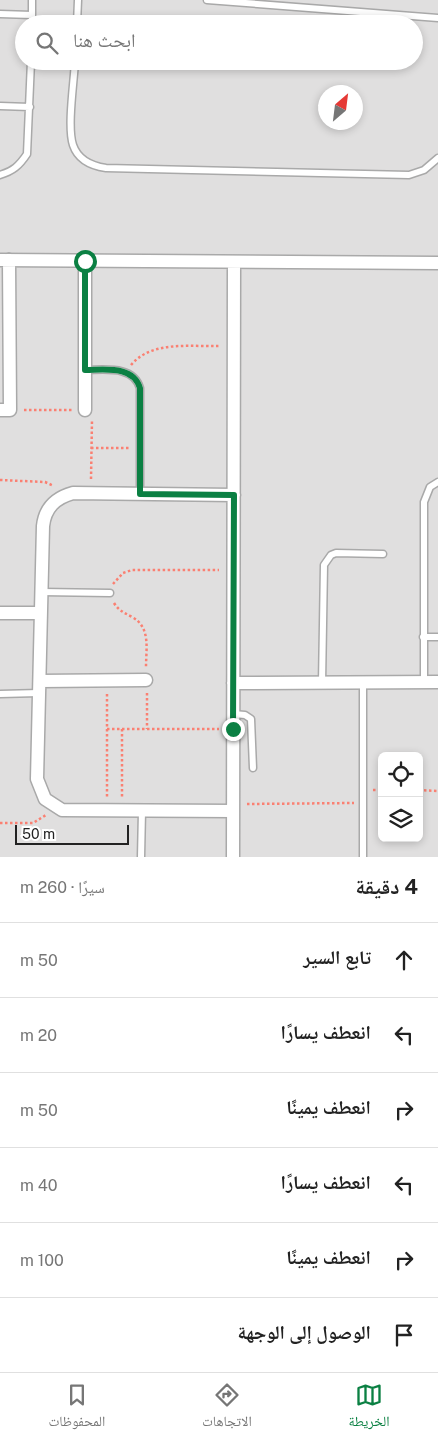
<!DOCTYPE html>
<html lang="ar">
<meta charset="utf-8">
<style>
body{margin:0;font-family:"Public Sans","Noto Naskh Arabic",sans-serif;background:#f6f6f6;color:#222;direction:rtl}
.controls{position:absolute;right:15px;bottom:15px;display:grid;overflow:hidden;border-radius:8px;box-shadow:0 2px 8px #0003}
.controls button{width:45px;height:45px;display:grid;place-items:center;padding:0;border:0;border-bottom:1px solid #e0e0e0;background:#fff;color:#222;font:25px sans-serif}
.compass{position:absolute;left:318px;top:85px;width:45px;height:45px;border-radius:50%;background:#fff;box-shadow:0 2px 8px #0003;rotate:28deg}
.scale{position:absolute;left:15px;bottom:12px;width:114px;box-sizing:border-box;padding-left:5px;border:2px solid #222;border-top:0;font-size:14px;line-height:18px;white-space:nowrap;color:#222;-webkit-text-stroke:4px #fff;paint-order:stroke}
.stop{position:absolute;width:15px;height:15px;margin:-11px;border:4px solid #0b8043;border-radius:50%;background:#fff}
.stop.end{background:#0b8043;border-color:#fff;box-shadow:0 1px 5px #0008}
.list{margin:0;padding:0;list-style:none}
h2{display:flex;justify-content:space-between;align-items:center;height:65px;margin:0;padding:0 20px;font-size:21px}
h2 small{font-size:16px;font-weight:400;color:#767676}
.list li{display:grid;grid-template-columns:32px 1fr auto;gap:15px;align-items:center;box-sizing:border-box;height:75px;padding:0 20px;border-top:1px solid #e0e0e0}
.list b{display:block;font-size:19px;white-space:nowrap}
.list em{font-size:16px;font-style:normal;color:#767676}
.icon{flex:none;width:28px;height:28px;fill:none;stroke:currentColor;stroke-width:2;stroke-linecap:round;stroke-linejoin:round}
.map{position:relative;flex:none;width:438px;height:857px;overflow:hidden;direction:ltr}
.search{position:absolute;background:#fff;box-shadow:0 2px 8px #0003;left:15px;right:15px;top:15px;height:55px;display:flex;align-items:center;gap:12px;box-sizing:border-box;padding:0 18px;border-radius:28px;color:#767676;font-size:19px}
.sheet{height:515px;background:#fff}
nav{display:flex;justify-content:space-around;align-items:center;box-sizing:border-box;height:70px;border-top:1px solid #e0e0e0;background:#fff;font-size:14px;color:#767676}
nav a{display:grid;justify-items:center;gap:2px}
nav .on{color:#0b8043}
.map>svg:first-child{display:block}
</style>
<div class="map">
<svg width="438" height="857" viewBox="0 0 438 857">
<rect width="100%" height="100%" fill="#f2efe9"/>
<path fill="#e0dfdf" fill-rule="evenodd" d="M0,0h438v857h-438zM24,24h390v37h-390zM326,92h30v30h-30zM382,756h37v82h-37z"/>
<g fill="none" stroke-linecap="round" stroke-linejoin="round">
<g stroke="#a9a9a9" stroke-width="9">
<path id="lane" d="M207,0l231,18
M0,14l32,1
M32,24v-24
M77,24l1,-24
M75,61c-1,21 -8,66 -2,84 5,15 19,21 33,23l303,7 15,-5 14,-12
M0,106l30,1
M0,175c13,-4 19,-9 27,-21l4,-93
M85,370c20,0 48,-5 55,18v106
M41,592l69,1
M423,637h15
M424,682v-180l6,-15 8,-5
M322,683l2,-118 7,-10 5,-2 47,1
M0,694l39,-1
M233,714l12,1 6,4 2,49
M141,857l1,-46
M363,857v-174"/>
</g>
<g stroke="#a9a9a9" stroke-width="15">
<path id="street" d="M0,260l438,3
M85,261v149
M0,410h10l-1,-150
M0,613h41
M40,681l106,-1
M233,683l205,-1
M233,811l-171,-1 -17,-11 -8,-20 6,-253c2,-18 12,-28 30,-33l161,2
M233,857l1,-595"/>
</g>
<path stroke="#fa8072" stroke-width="2.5" stroke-dasharray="2.5 2.5" stroke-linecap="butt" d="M131,365c21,-25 59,-18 89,-19
M24,410h49
M91,448h40
M91,479l1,-59
M0,480l45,2 9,4
M113,584l10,-11 9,-3h87
M114,603c5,8 11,10 18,14 19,10 14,32 14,50
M147,693v36
M107,694v104
M107,729h112
M122,729v68
M373,790h9
M419,790l19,1
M247,804l107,-1
M0,823h33l13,-8"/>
<use href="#lane" stroke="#fff" stroke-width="6"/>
<use href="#street" stroke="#fff" stroke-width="12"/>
</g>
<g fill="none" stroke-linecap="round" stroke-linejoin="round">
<path stroke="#0b8043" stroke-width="6" d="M85,261v109c20,0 48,-5 55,18v106l94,1 -1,234"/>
</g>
</svg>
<div class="controls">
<button><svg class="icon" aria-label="locate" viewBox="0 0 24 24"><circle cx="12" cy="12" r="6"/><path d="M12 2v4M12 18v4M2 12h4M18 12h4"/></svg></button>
<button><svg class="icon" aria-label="layers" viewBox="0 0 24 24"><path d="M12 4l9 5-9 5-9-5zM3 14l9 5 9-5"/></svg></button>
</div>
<svg class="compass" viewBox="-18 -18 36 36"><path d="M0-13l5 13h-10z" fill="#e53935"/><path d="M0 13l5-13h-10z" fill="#767676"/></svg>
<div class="scale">50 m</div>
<div class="stop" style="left:85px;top:261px"></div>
<div class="stop end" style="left:233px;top:729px"></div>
<div class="search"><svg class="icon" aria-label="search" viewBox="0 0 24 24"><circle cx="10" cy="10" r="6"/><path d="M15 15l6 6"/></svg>ابحث هنا</div>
</div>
<section class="sheet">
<h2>4 دقيقة<small>سيرًا · 260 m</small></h2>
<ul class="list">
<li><svg class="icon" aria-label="ahead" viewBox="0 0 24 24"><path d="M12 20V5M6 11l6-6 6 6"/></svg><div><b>تابع السير</b></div><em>50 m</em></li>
<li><svg class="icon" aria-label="left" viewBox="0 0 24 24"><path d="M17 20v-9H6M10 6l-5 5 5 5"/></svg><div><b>انعطف يسارًا</b></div><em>20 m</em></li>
<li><svg class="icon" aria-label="right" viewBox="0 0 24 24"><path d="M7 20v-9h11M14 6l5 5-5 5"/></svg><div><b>انعطف يمينًا</b></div><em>50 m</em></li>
<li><svg class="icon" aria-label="left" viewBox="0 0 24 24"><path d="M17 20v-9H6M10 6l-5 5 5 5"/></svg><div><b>انعطف يسارًا</b></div><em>40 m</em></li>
<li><svg class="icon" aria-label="right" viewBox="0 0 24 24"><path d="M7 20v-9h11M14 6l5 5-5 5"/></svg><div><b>انعطف يمينًا</b></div><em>100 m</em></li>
<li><svg class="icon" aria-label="arrive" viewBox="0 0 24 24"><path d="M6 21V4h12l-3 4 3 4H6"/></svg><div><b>الوصول إلى الوجهة</b></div></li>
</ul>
</section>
<nav>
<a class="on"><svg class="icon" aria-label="map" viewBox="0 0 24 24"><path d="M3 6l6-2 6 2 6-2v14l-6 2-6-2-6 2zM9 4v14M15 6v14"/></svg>الخريطة</a>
<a><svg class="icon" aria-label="directions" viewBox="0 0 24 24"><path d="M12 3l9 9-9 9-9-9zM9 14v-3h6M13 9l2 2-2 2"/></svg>الاتجاهات</a>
<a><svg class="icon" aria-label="saved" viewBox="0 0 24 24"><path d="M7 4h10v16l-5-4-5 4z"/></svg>المحفوظات</a>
</nav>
